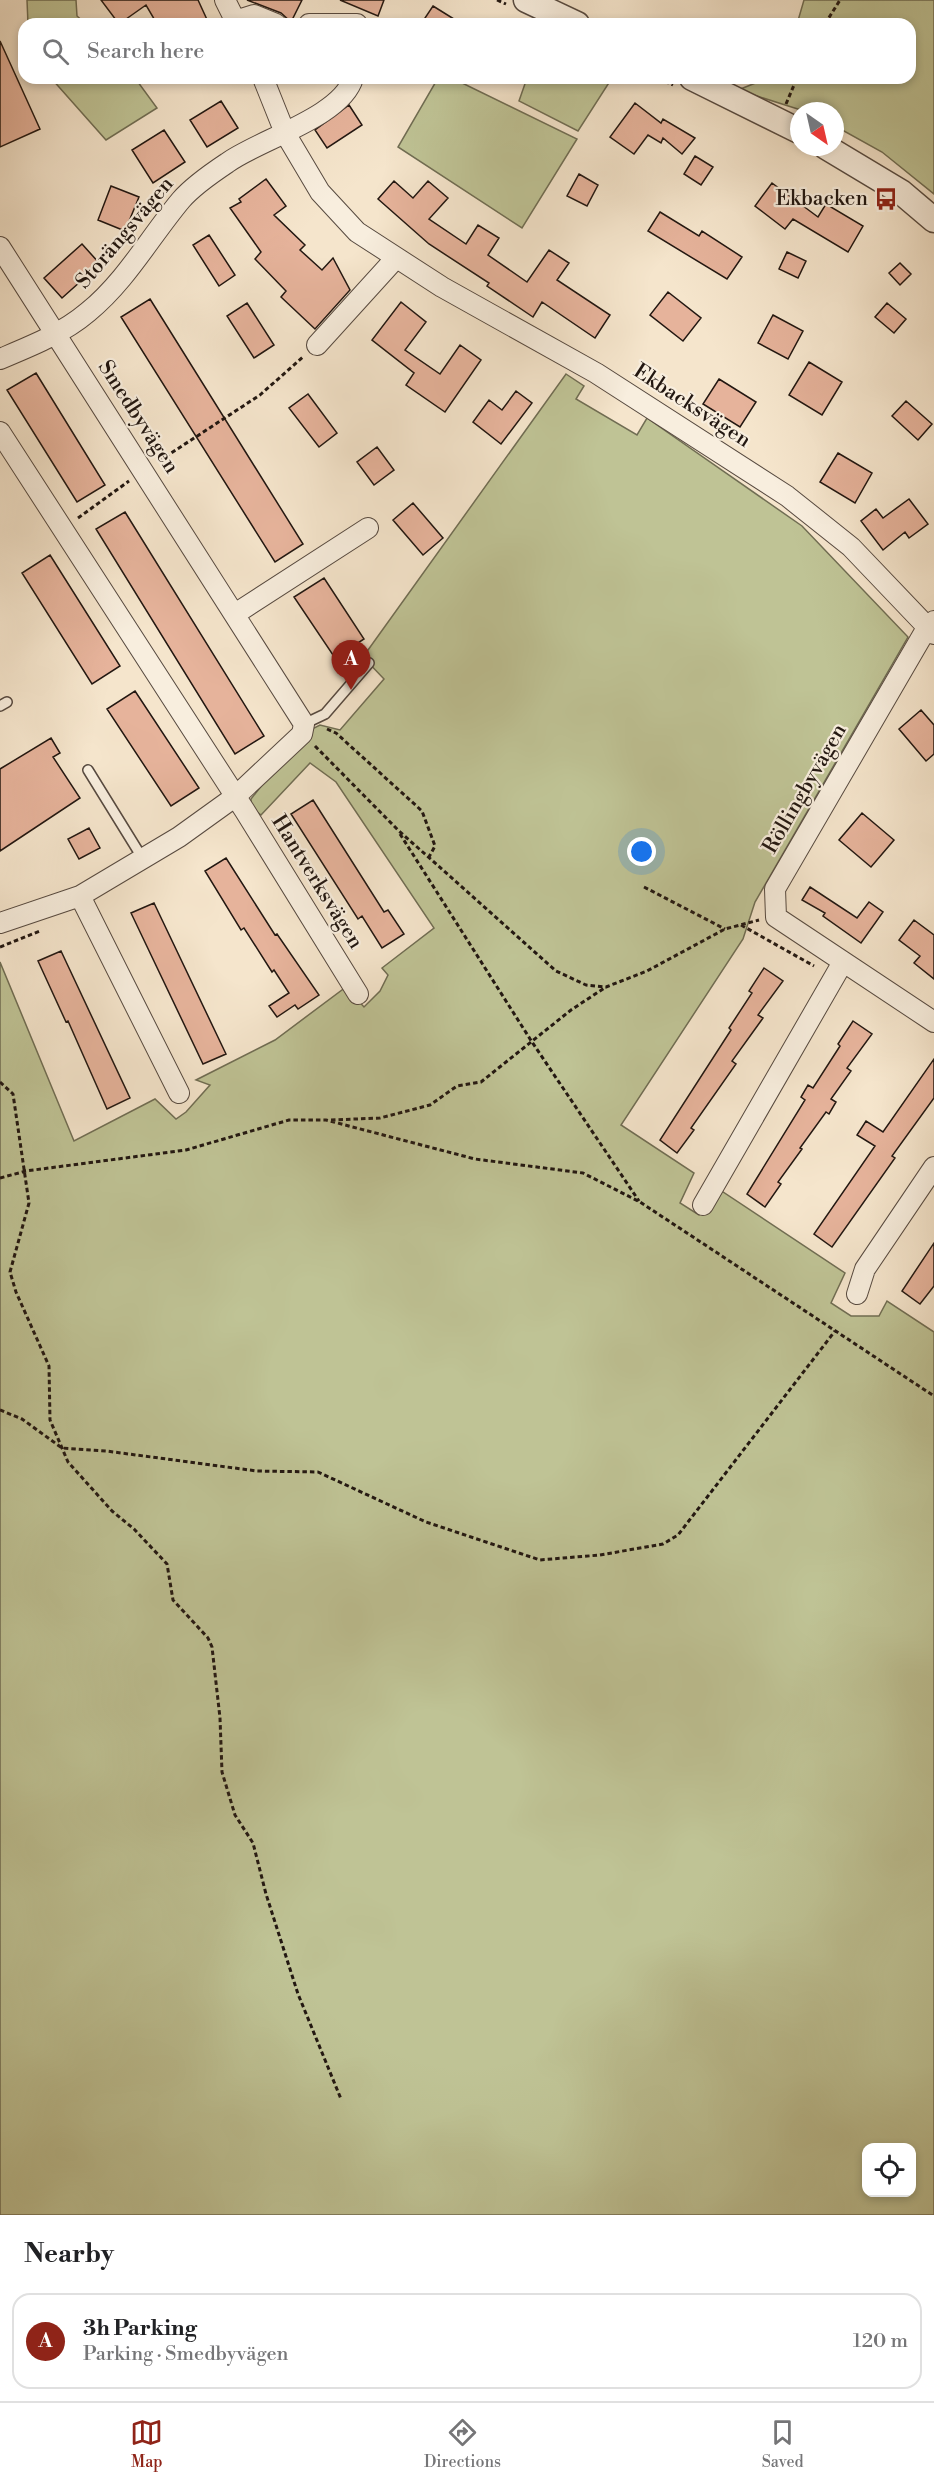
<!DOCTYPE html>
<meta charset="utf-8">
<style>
body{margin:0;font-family:"Libre Bodoni",serif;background:#f2f2f2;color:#202124}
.controls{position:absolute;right:18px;bottom:18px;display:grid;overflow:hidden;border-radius:12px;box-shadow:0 3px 9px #0003}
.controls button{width:54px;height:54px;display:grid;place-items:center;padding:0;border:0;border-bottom:2px solid #e0e0e0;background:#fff;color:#202124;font:30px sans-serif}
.compass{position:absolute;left:790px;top:102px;width:54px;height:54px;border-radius:50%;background:#fff;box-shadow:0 3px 9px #0003;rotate:146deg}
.you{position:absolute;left:642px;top:852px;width:21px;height:21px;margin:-15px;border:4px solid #fff;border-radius:50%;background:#1a73e8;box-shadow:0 0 0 9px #1a73e833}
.badge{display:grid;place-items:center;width:39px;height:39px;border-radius:50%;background:#8f2418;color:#fff;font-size:20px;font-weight:700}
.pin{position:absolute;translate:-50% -50px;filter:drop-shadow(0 2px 3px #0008)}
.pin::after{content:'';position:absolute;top:32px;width:21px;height:18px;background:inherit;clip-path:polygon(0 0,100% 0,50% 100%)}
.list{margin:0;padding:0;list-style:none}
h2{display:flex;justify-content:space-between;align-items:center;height:78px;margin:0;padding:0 24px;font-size:26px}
h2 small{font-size:20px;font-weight:400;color:#757577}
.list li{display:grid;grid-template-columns:39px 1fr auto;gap:18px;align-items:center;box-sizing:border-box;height:96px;margin:0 12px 12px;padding:0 12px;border:2px solid #e0e0e0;border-radius:18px}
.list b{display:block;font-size:22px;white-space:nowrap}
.list p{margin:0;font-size:20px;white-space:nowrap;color:#757577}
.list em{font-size:20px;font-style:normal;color:#757577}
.icon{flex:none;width:33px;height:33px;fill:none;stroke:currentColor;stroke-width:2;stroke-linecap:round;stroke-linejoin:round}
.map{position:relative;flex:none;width:934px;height:2215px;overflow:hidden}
.search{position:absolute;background:#fff;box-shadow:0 3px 9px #0003;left:18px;right:18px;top:18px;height:66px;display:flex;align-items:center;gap:15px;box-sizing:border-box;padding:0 21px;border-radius:18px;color:#757577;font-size:22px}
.sheet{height:186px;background:#fff}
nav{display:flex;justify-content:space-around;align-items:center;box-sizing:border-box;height:84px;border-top:2px solid #e0e0e0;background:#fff;font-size:16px;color:#757577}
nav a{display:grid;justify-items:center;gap:3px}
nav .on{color:#8f2418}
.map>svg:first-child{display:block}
</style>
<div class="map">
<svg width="934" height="2215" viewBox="0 0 934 2215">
<rect width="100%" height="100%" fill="#f5e5cc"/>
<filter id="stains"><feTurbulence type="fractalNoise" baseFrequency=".00333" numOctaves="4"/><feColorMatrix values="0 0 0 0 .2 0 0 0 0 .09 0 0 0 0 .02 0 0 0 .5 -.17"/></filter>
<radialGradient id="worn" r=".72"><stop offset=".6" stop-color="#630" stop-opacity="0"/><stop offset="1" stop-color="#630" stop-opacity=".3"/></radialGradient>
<path fill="#bfc395" stroke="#706d53" stroke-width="1.5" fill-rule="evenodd" d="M27,0h49l1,16 9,8h-58z
M804,0h130v194l-52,-42 -47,-26v-15h-31l-66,-21 30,-12h142v-54h-113z
M51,78h84l22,30 -51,32z
M438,78h14l125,61 -55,89 -124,-81z
M527,78h85l-34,53 -59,-30z
M566,374l18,12 -8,13 61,36 10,-17 155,108 106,111 -153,265 -12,37 -122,186 73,48 -14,30 19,12 21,-25 125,83 -14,30 20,13h28l8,-15 47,31v883h-934v-1253l74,179 81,-42 21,20 10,-7 24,-27 -14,-5 79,-40 71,-53 18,20 16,-16 8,-16 -6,-7 52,-40 -98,-146 -26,-19 -49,52 -10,-8v-8l51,-65 18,-9 20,5 44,-51 -21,-22zM866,2148h46v44h-46z"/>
<path fill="#e6b39b" stroke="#221711" stroke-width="1.5" d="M101,0h97l11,24h-52l-11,-19 -27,19z
M247,0h55l-11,22 -10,-9z
M340,0h44l-6,16z
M433,6l29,18h-41z
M0,41l40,88 -40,18z
M221,101l17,27 -31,19 -17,-27z
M635,103l26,20 2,-4 32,19 -13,16 -19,-16 -2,5 -13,-8 -14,19 -24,-17z
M349,105l13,20 -35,23 -12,-18z
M164,130l21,32 -32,21 -21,-33z
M695,156l18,11 -12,18 -17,-11z
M579,174l19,11 -11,21 -20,-10z
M266,179l20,27 -12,9 31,30 -5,5 22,20 11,-12 17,32 -35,39 -34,-32 5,-6 -31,-32 6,-7 -31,-44 11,-6 -2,-3z
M394,181l19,17 15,-17 20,17 -19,21 37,25 12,-19 21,13 -11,17 39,27 22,-32 20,13 -12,17 53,35 -15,23 -53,-36 -9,15 -46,-31 2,-3 -60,-39 -51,-45z
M772,183l46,34 8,-13 37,22 -15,26 -55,-33 -8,10 -30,-23z
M111,186l28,11 -14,34 -27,-11z
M660,212l39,24 3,-5 40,26 -15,22 -79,-48z
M209,235l26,40 -16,11 -26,-41z
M82,244l18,20 -38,34 -18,-20z
M787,252l19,9 -8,17 -19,-9z
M900,263l11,11 -11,11 -11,-12z
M668,292l33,26 -18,23 -33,-26z
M150,299l153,245 -28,18 -154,-245z
M401,302l25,20 -21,28 35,24 20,-29 21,15 -36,52 -39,-27 8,-12 -42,-33z
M247,303l27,42 -20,13 -27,-42z
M887,303l19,16 -12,14 -19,-16z
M773,315l30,16 -15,28 -30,-16z
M809,362l33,20 -20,33 -33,-20z
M36,373l69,112 -28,17 -70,-112z
M719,379l37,23 -16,25 -37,-23z
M516,391l16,12 -31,41 -28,-22 16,-22 13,10z
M308,394l29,39 -18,14 -30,-39z
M906,401l26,23 -14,16 -26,-24z
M377,447l17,23 -20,15 -17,-23z
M838,453l34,20 -17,30 -35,-21z
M909,499l19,25 -19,14 -4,-6 -22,18 -22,-29 15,-12 7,9z
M413,503l30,35 -20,17 -30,-35z
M125,512l139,224 -29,18 -139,-225z
M50,555l70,111 -28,18 -70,-111z
M324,578l40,61 -29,19 -41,-61z
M135,691l64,97 -28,18 -64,-97z
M921,710l13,15v29l-8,7 -27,-32z
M51,738l9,15 -7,4 27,41 -80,53v-82z
M313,800l71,112 4,-2 16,24 -22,14 -20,-32 -4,3 -67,-105z
M862,813l32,27 -23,27 -32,-27z
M89,828l11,20 -21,11 -11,-20z
M226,858l49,77 2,-1 42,61 -21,14 -3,-4 -18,12 -8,-11 20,-13 -15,-23 -2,2 -28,-44 -3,2 -36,-59z
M810,887l47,31 12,-16 14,10 -22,31 -38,-27 2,-3 -23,-13z
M154,903l72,151 -23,10 -72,-151z
M914,920l20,15v44l-20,-16 6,-7 -21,-16z
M61,951l69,147 -23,11 -39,-88 -2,1 -28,-61z
M764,968l19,13 -25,34 5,3 -31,43 4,3 -45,64 3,2 -17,23 -17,-13 71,-110 -2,-2 23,-35 -3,-2z
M853,1021l19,13 -25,34 4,3 -20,28 5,3 -7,12 -3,-2 -26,36 2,1 -24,33 3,2 -16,23 -18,-13 58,-94 -4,-3 7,-12 5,3 27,-42 -2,-2z
M934,1059v39l-42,58 3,2 -63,89 -18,-13 61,-88 -18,-11 9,-14 17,11z
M934,1243v43l-14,18 -18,-13z"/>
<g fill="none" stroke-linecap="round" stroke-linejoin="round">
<g stroke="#574a40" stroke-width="12">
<path id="service" d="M0,706l7,-4
M304,724l21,-10 44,-51
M88,770l55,89"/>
</g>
<g stroke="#574a40" stroke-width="22">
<path id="minor" d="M225,0l12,24
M235,21l19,-6 22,9
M309,24h48
M263,78l22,55 35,59 37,40 85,55 154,86 191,123 64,51 83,87
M0,247l304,477 -2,10 -66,62 -57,41 -99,59 -80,27
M317,345l78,-86
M0,359c31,-13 62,-25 88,-47 38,-31 62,-75 93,-112 12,-14 31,-27 46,-37 31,-23 115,-46 126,-85
M0,432l245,379 113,183
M235,614l133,-86
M934,621l-6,5 -153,263 1,28 158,105
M80,896l99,197
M703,1205l140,-243
M857,1294l8,-25 69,-102"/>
</g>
<g stroke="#574a40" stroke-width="27">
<path id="tertiary" d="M526,0l51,24
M692,78l107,53
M826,147l75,45 33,28"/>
</g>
<path stroke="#221711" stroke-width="3" stroke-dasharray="4.5 3" stroke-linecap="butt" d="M497,0l9,4
M825,24l15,-24
M658,78l15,7
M786,104l11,-26
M159,461l101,-66 44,-39
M78,518l51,-37
M327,729l9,4 86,78 13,35 -6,11
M315,746l83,84 158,141 30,14 20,2 41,-16 78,-42 34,-9
M400,834l132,208 107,159
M644,887l81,42
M741,925l73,41
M0,947l40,-16
M0,1082l13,12 16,109 -19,69 6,20 33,74 1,54 18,42 44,49 22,18 33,35 6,36 35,38 4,9 8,71 2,54 13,43 18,28 13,51 32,100 43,105
M331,1120l49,-2 50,-13 27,-19 24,-4 90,-72 35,-23
M0,1178l26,-7 160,-21 103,-30h37l149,39 108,14 57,29 294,194
M0,1410l22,9 40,29 44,3 151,20 61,1 108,50 114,38 60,-5 63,-11 15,-9 157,-204"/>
<use href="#service" stroke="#f8eede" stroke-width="9"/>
<use href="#minor" stroke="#f8eede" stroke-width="20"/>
<use href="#tertiary" stroke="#f8eede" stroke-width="24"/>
</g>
<defs>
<g id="bus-bare" transform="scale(1.8)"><path d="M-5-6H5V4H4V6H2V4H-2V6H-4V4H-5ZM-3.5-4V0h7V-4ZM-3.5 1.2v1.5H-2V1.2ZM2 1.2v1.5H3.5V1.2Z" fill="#8f2418" stroke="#f8eede" stroke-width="2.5" paint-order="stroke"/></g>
</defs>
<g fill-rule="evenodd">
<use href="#bus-bare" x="886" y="199"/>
</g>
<g text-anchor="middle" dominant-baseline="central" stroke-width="4.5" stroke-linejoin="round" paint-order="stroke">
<g font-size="21" fill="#221711" stroke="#f8eede" text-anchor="end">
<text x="868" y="199">Ekbacken</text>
</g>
<g font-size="21" fill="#221711" stroke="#f8eede">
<text transform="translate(125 233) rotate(-50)">Storängsvägen</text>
<text transform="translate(692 406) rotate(33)">Ekbacksvägen</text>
<text transform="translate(138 417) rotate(57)">Smedbyvägen</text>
<text transform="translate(805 789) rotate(-60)">Röllingbyvägen</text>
<text transform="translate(317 882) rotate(58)">Hantverksvägen</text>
</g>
</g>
<rect width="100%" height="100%" filter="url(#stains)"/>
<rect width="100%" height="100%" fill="url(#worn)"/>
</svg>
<div class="controls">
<button><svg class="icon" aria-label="locate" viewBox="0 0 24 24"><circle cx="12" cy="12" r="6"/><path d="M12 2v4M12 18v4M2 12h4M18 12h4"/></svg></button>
</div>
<svg class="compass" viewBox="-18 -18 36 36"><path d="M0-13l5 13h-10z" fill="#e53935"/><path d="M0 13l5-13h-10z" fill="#757577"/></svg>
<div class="you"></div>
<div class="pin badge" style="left:351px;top:690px">A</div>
<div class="search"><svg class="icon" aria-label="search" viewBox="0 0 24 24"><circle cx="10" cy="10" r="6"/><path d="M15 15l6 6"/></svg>Search here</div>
</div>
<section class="sheet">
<h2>Nearby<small></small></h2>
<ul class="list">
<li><span class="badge">A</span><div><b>3h Parking</b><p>Parking · Smedbyvägen</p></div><em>120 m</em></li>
</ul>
</section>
<nav>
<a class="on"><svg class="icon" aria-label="map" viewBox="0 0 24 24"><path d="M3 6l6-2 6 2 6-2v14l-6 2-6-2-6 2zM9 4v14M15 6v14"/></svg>Map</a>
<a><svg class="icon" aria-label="directions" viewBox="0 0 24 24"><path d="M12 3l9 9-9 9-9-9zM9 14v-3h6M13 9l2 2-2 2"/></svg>Directions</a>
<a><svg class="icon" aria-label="saved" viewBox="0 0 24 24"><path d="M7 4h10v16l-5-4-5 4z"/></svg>Saved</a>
</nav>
